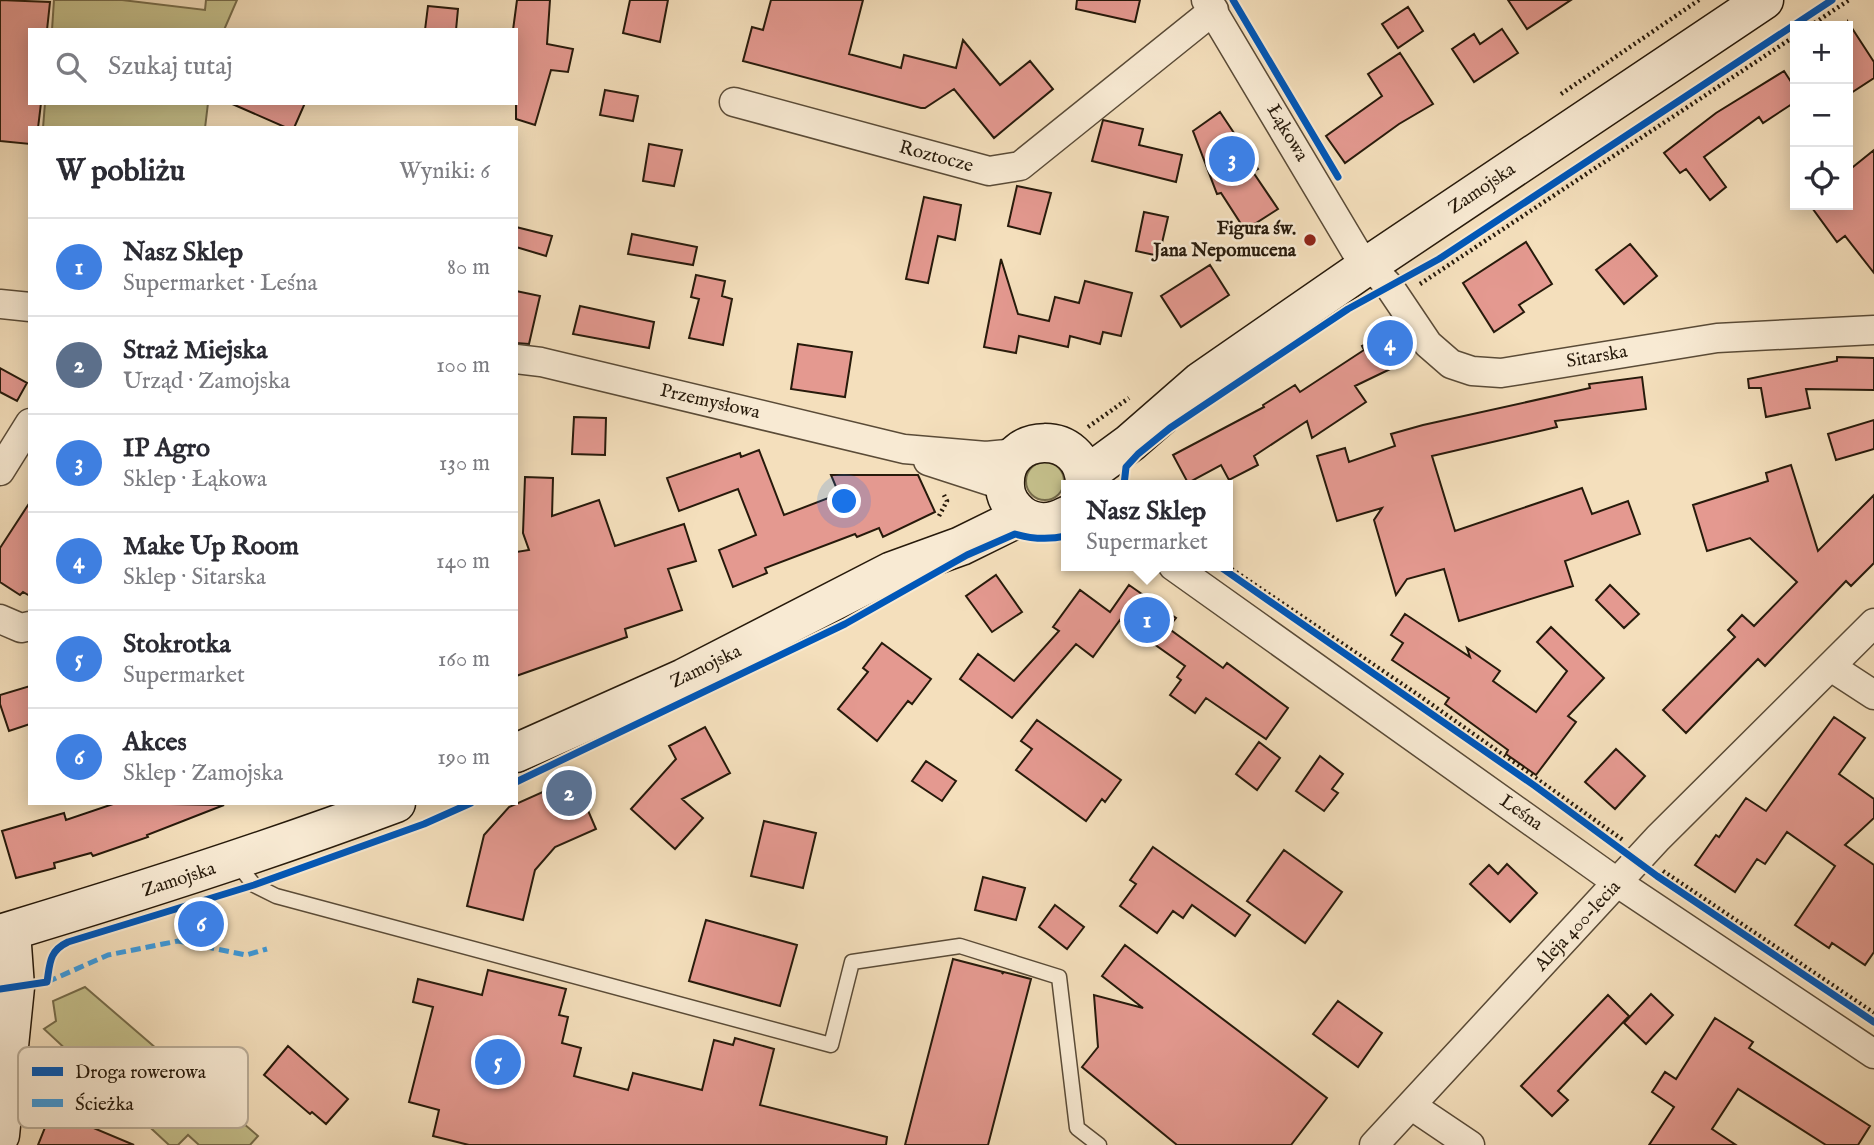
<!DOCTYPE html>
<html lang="pl">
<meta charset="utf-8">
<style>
body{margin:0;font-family:"IM FELL English",serif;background:#f7f7f7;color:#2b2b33}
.controls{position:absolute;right:21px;top:21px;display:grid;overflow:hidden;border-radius:0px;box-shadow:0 4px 18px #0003}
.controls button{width:63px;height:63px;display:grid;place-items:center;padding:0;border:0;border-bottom:2px solid #e1e1e2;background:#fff;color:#2b2b33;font:35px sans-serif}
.you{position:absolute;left:845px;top:502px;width:24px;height:24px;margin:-18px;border:5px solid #fff;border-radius:50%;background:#1a73e8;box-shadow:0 0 0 10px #1a73e833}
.badge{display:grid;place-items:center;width:46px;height:46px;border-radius:50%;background:#1a73e8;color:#fff;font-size:23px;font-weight:700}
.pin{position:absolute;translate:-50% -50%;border:4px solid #fff;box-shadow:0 2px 7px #0006}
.popup{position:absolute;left:1061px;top:480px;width:172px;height:91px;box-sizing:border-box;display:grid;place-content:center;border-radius:0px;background:#fff;filter:drop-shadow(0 2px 5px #0005);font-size:23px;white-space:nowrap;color:#7c7c81}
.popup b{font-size:26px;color:#2b2b33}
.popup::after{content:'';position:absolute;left:50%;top:100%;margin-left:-14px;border:14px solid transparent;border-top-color:#fff}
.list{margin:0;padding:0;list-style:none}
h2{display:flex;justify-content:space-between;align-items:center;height:91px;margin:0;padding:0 28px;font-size:30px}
h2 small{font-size:23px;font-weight:400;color:#7c7c81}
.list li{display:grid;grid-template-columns:46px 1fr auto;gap:21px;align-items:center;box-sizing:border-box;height:98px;padding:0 28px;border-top:2px solid #e1e1e2}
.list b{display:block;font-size:26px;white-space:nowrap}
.list p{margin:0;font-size:23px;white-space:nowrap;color:#7c7c81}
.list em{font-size:23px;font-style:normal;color:#7c7c81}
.icon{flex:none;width:38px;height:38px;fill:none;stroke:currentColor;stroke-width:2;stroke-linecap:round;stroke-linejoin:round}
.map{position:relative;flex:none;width:1874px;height:1145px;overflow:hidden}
.search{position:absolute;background:#fff;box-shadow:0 4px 18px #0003;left:28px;top:28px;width:490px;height:77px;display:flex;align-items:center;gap:18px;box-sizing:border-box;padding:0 24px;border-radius:0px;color:#7c7c81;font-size:26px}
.panel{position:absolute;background:#fff;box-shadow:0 4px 18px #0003;left:28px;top:126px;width:490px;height:679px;border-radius:0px}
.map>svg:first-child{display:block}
</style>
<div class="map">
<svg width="1874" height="1145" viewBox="0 0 1874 1145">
<rect width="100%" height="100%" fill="#f4dfbc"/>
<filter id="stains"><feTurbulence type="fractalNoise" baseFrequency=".00286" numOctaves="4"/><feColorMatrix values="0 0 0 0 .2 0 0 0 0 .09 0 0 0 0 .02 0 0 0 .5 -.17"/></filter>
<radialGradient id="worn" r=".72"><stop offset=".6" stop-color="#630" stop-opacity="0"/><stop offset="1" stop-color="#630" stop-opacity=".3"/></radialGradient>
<path fill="#c4bf8b" stroke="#766c4b" stroke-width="2" d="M54,0h68l83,10 1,-10h31l-13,30h-172z
M45,103h163l-3,25h-162z
M1026 481a19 19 0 1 1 38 0a19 19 0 1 1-38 0Z
M85,987l173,149 -8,9h-51l-11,-10 -10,10h-9l-125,-116 12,-8 -3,-20z"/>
<path fill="#e49990" stroke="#271a0b" stroke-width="2" d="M0,0l50,2 -3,28h-17v73h11l-3,25h-8v16l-30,-3z
M517,0h33l-3,44 26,5 -5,23 -17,-2 -16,55 -19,-6v-89h-3z
M630,0h38l-8,42 -37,-9z
M771,0h92l-14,54 52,14 3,-13 52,13 7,-28 37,45 30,-24 23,28 -59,49 -40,-49 -29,19h-4l-178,-47 9,-34 11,3z
M1077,0h63l-5,22 -59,-13z
M1508,0h63l-44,29z
M428,6l30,3 -2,21h-31z
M1408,7l15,24 -25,17 -16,-24z
M1848,22l26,40v16l-26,17z
M1502,29l16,24 -44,29 -22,-33 22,-15 6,10z
M1400,53l33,51 -34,20 -54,39 -19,-27 56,-40 -14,-22z
M1784,71l11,17v14l-32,21 -4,-6 -55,40 22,30 -16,13 -24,-31 -6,4 -16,-20 52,-40z
M605,90l33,6 -5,25 -33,-6z
M230,103h75l-11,25h-7z
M1220,112l38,57 -5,3 25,37 -33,21 -24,-37 -4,1 -24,-63z
M1103,120l40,9 -4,16 43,10 -6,27 -84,-21z
M649,144l33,6 -8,36 -31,-5z
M1874,150v123l-29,-37 -8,6 -27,-37h38v-34z
M1017,186l34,7 -11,41 -32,-8z
M924,197l37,8 -6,35 -17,-4 -10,47 -22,-4z
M1144,212l24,5 -9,39 -23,-5z
M516,227l36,9 -6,20 -30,-9z
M632,234l65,13 -4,18 -65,-11z
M1526,242l26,42 -33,21 5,7 -30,20 -31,-49z
M1630,244l27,32 -33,28 -28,-34z
M1001,259l17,55 31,7 6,-24 24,6 6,-22 47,12 -11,43 -18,-4 -3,12 -30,-8 -2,11 -49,-11 -3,17 -32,-6z
M1210,265l19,30 -48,32 -20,-31z
M696,275l29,6 -3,15 10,3 -9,46 -34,-7 10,-39 -8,-2z
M516,291l24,5 -11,48 -13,-1z
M580,306l74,16 -5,26 -76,-14z
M1393,331l14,30 -52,25 11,16 -54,36 -5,-17 -53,35 4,9 -29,15 -8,-15 -33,18 -15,-28 91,-48 -1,-2 32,-20 5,7 64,-42 -2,-4z
M798,344l54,8 -7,45 -54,-8z
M1837,357l37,1v32l-68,-1 4,19 -44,9 -5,-29h-12l-1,-9 89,-18z
M0,368l27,15 -10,18 -17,-9z
M1642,377l4,32 -91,12 2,6 -125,29 23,75 127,-43 10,26 36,-13 12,33 -75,27 8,25 -114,35 -15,-52 -37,10 -11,16 -22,-75 8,-12 -45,13 -20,-65 28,-8 4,14 46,-16 -4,-12 32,-9 167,-37 -1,-4z
M574,417l32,1 -1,37 -33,-1z
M1874,420v29l-38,11 -8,-26z
M759,450l25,65 55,-21 -8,-19h87l17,37 -52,25 -4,-9 -22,9 -2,-3 -90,34 2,5 -34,14 -14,-37 37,-15 -18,-46 -59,22 -12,-33 73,-25 1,4z
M1791,465l27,86 56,-56v68l-23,23 -5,-5 -81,85 -7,-7 -72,74 -23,-23 72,-73 -7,-7 14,-15 12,11 43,-44 -47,-44 -43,13 -14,-46 75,-24 -2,-8z
M525,477l28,1 -1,38 47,-16 16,46 69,-22 12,37 -28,8 14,41 -57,19 2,8 -111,39v-124l13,-2 -6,-17z
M30,502v94l-7,-4 -3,3 -20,-13v-34z
M996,575l26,37 -30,20 -26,-36z
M1129,585l47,33 -8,10 55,40 4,-5 61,45 -22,31 -60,-41 -11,15 -25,-18 11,-15 -4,-3 8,-11 -65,-46 -27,37 -17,-13 -64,74 -52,-39 18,-25 36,27 45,-50 -6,-4 27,-37 30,22z
M1610,585l29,29 -15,14 -28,-28z
M1405,614l65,43 -3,-9 33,23 -7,10 43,31 31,-41 -30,-29 14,-15 53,51 -36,38 8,6 -40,53 -30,-21 2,-4 -63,-46 4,-6 -57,-38 11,-17 -12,-8z
M882,643l49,36 -19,25 -4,-3 -31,40 -39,-32 30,-37 -5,-4z
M30,686v38l-21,7 -9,-27v-9z
M1834,717l31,21 -26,36 35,25v19l-29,27 29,20v87l-9,13 -33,-22 -3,5 -34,-23 40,-59 -48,-34 -22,32 -8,-5 -22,33 -40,-27 21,-30 3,2 27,-39 20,13z
M1037,720l84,60 -16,22 -3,-3 -16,22 -70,-51 16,-21 -11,-8z
M705,727l25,46 -48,26 21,19 -28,31 -44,-40 45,-50 -7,-13z
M1259,742l21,16 -23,32 -21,-16z
M1616,749l29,27 -30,33 -30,-27z
M1320,756l23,18 -11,15 6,4 -14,18 -28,-20z
M926,761l30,20 -14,20 -30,-20z
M574,778l22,51 -41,18 -20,23 -12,50 -56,-14 17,-71 25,-28z
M116,803l108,2 -77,30 1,2 -55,19 -2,-3 -37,10 1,5 -39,10 -14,-47 62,-18 2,7z
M764,821l52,12 -13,55 -52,-12z
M1153,847l97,68 -15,21 -43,-31 -9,13 -10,-7 -16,22 -37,-27 16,-22 -6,-4z
M1284,850l58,42 -37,51 -58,-42z
M1507,864l30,29 -27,29 -40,-38 19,-19 9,9z
M983,877l42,11 -9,32 -41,-10z
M1055,905l29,22 -17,22 -28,-22z
M706,920l91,25 -17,61 -91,-25z
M1125,945l202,153 -36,47h-114l-95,-78 16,-20 -4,-52 49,13 -41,-32z
M953,959l50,13 -1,2 2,-2 27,7 -43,166h-83z
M488,970l78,19 -7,26 9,2 -6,26 19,5 -7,28 54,14 5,-17 69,17 12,-50 19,5 2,-7 39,11 -14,56 127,32 -1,8h-417l-36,-9 6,-26 -30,-8 24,-95 -20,-5 5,-23 64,16z
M1651,994l22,21 -27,29 -22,-21z
M1608,995l21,21 -71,75 10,9 -16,16 -31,-30z
M1338,1001l44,32 -24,34 -45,-33z
M1715,1018l38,24 -4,6 121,78 -12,19h-32l-88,-56 -26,40 24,16h-87l25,-38 -22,-15 13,-20 11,7z
M288,1046l60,53 -22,25 -14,-12 -2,2 -46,-39z
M60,1090l39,16 -8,21 43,18h-96z"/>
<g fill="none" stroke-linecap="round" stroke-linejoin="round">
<g stroke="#5a4b37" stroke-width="17">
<path id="lane" d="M236,862l18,23 22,11 555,149 21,-83 108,-16 99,31 18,151 22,17"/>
</g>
<g stroke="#5a4b37" stroke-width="31">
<path id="street" d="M1206,0l149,250 34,36 39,58 23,20 21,7 29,2 216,-35 157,-8
M734,102l255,69 31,-5 194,-156
M0,304l30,3
M516,359l25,3 363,87 82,7 31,-3
M928,461l77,25
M0,471l30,-48
M1173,566l445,317 256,171
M0,619l21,9 9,-2
M1831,667l43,28
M1412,1106l58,39
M1374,1145l284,-307 216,-215"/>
</g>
<g stroke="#271a0b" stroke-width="41">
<path id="secondary" d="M1085,476l45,-33 71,-62 169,-117 394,-264
M1066,516c-15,8 -32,9 -46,-2 -8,-7 -15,-17 -15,-28 -4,-56 81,-58 80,-1
M516,753l168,-75 208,-107 69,-25 61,-30
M0,934c133,-40 265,-82 396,-131
M0,1135l15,-148 -4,-56"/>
</g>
<path stroke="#271a0b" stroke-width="4.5" stroke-dasharray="2 3.5" stroke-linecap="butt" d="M1810,26l39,-26
M1561,94l138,-94
M1420,284l375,-248
M1088,427l41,-29
M939,516l8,-15 -3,-6
M1227,566l190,128 206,146
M1663,871l211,142"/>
<use href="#lane" stroke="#f8ead3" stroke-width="14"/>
<use href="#street" stroke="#f8ead3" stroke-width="28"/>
<use href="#secondary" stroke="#f8ead3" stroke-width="38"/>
<path stroke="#3d9bde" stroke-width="5" stroke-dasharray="10 5" stroke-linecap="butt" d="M47,982l61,-27 70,-14 68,14 21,-6"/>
<g stroke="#f8ead3" stroke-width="11">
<path id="cycleway" d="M1233,0l105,177
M1124,485l2,-18 12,-13 32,-26 178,-119 91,-50 393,-259
M1219,566l316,220 122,90 217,146
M516,782l329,-158 122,-69 48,-21c17,5 33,6 51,2
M0,989l47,-7c3,-19 2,-31 21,-40l186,-57 170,-61 47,-21"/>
</g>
<use href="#cycleway" stroke="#0057b8" stroke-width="7"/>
</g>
<circle fill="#8f2418" stroke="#f8ead3" stroke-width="2.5" cx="1310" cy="240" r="7"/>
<g text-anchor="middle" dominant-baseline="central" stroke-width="5" stroke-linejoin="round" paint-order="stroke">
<g font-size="19" fill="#271a0b" stroke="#f8ead3">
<text transform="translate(1287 133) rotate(59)">Łąkowa</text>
<text transform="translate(936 157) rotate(15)">Roztocze</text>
<text transform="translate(1482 189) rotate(-34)">Zamojska</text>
<text transform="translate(1597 357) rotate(-10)">Sitarska</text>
<text transform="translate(710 402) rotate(13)">Przemysłowa</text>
<text transform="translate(706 667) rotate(-26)">Zamojska</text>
<text transform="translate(1521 813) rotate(35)">Leśna</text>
<text transform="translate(179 880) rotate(-18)">Zamojska</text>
<text transform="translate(1578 926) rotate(-47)">Aleja 400-lecia</text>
</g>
<g font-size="19" font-weight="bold" fill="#271a0b" stroke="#f8ead3" text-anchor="end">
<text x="1296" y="229">Figura św.<tspan x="1296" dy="22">Jana Nepomucena</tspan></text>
</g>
</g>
<rect x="18" y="1047" width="230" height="81" rx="10" fill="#f8ead3" stroke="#b9ac97" stroke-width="2"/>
<rect x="32" y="1067" width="31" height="9" fill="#0057b8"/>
<rect x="32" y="1099" width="31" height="8" fill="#3d9bde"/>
<g font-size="19" fill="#271a0b">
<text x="75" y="1078">Droga rowerowa</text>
<text x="75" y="1110">Ścieżka</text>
</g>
<rect width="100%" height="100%" filter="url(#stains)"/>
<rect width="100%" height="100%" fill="url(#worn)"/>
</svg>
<div class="controls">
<button>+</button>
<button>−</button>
<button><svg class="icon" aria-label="locate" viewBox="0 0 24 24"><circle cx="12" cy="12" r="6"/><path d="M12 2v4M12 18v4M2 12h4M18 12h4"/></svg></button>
</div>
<div class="you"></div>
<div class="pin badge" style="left:1147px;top:620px;background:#3f7fe0">1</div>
<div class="popup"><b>Nasz Sklep</b>Supermarket</div>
<div class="pin badge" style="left:569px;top:793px;background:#5c6f8a">2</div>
<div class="pin badge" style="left:1232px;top:159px;background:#3f7fe0">3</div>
<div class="pin badge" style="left:1390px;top:343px;background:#3f7fe0">4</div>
<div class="pin badge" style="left:498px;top:1062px;background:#3f7fe0">5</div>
<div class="pin badge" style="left:201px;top:924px;background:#3f7fe0">6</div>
<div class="search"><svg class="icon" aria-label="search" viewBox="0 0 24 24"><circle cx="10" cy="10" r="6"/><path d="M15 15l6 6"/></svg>Szukaj tutaj</div>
<section class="panel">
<h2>W pobliżu<small>Wyniki: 6</small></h2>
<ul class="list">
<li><span class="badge" style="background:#3f7fe0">1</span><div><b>Nasz Sklep</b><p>Supermarket · Leśna</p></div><em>80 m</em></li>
<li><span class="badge" style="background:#5c6f8a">2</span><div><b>Straż Miejska</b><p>Urząd · Zamojska</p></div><em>100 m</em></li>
<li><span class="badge" style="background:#3f7fe0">3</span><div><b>IP Agro</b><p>Sklep · Łąkowa</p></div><em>130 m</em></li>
<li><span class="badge" style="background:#3f7fe0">4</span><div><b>Make Up Room</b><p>Sklep · Sitarska</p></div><em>140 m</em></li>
<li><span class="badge" style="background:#3f7fe0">5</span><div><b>Stokrotka</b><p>Supermarket</p></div><em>160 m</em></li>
<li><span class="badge" style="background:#3f7fe0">6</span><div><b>Akces</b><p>Sklep · Zamojska</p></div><em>190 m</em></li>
</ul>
</section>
</div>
